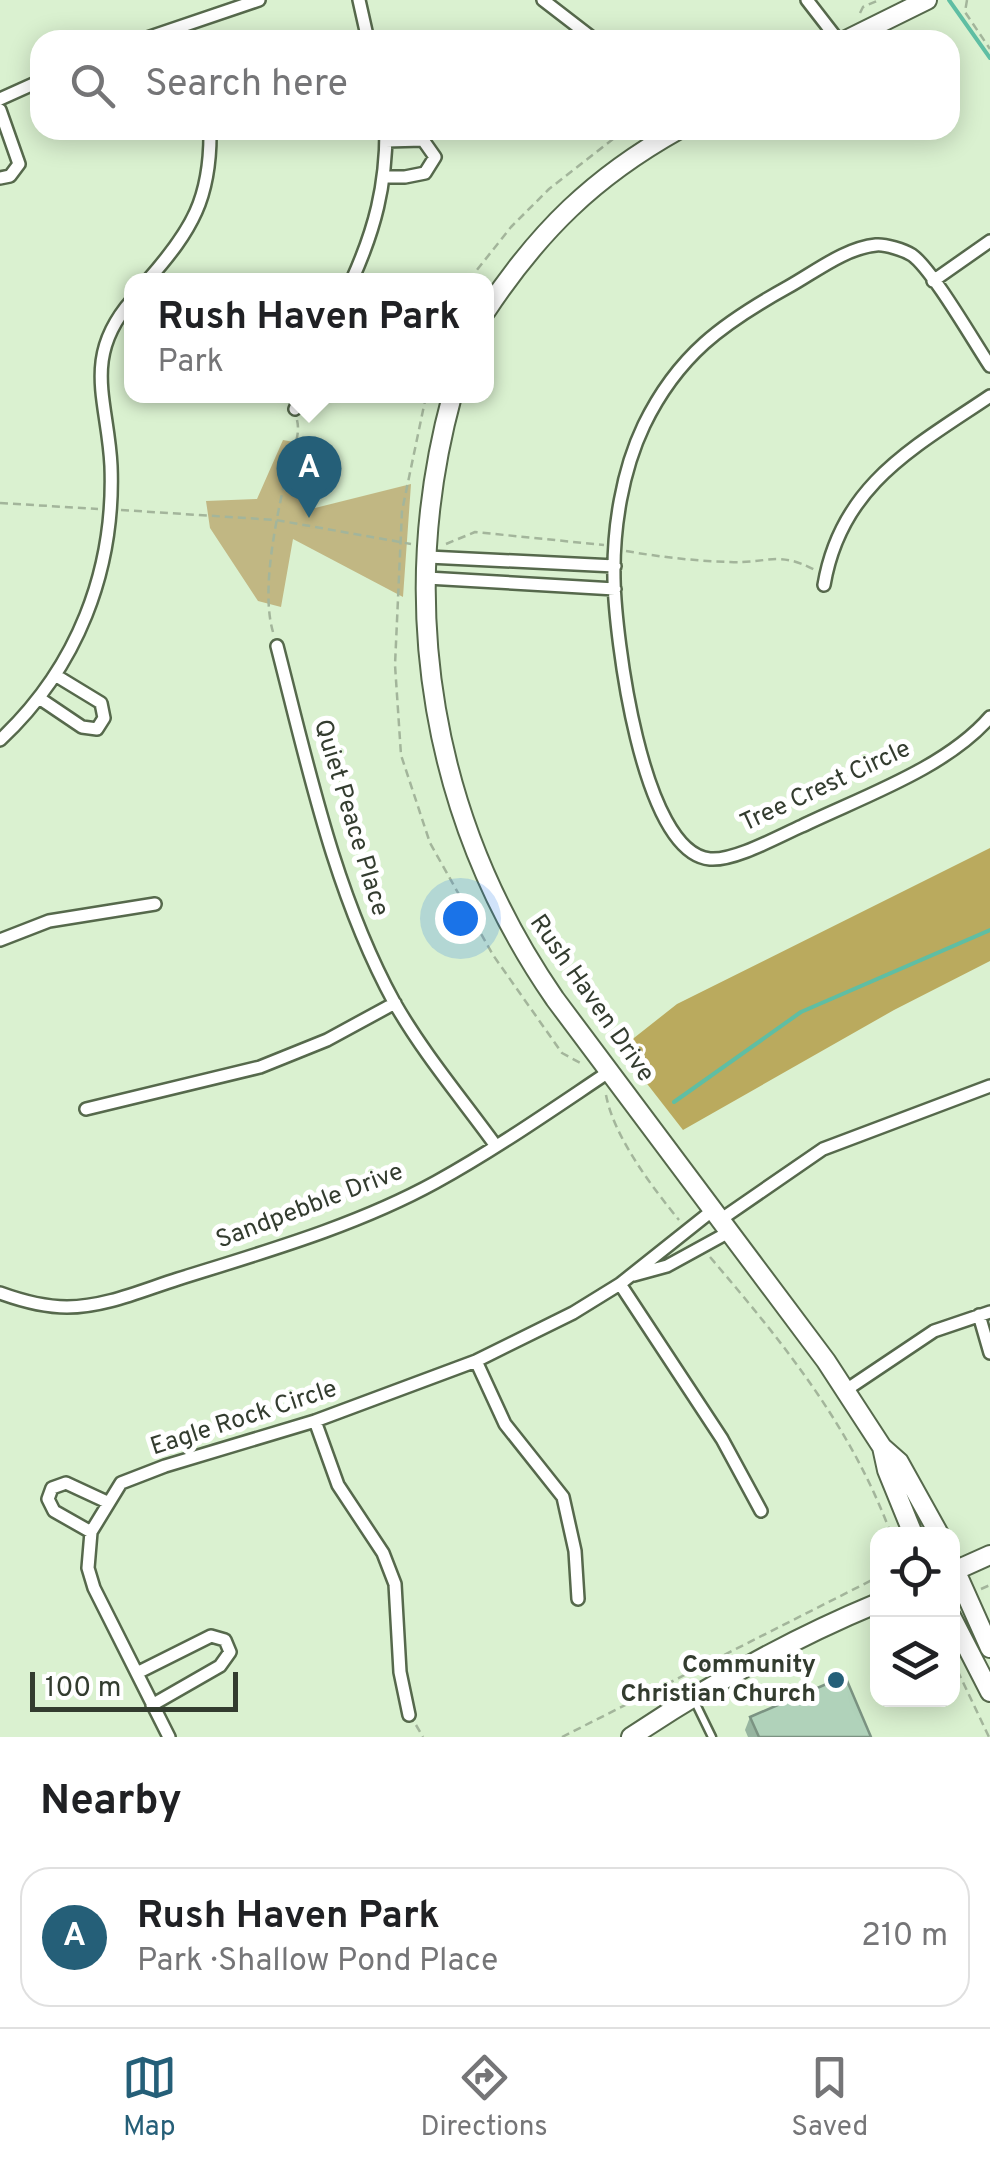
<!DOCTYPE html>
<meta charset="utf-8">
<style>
body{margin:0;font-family:Overpass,sans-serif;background:#f6f6f6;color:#202124}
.controls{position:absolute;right:30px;bottom:30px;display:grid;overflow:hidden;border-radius:20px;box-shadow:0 5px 25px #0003}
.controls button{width:90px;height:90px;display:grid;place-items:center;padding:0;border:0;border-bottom:2px solid #e0e0e0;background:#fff;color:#202124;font:50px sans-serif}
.scale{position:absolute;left:30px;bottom:25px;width:208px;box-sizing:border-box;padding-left:10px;border:5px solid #333c2f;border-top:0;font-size:28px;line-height:35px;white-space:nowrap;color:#333c2f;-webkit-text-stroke:8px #fff;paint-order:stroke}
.you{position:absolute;left:460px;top:918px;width:35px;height:35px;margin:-25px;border:8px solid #fff;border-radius:50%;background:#1a73e8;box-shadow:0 0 0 15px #1a73e833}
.badge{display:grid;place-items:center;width:65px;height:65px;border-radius:50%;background:#255f78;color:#fff;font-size:32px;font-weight:700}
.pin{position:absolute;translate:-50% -82px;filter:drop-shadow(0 2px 5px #0008)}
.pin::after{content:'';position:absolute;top:52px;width:35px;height:30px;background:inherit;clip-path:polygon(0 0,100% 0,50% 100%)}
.popup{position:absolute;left:124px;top:273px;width:370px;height:130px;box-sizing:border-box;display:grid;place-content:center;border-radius:20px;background:#fff;filter:drop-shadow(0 2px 8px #0005);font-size:32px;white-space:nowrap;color:#757577}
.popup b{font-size:38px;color:#202124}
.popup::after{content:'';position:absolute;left:50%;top:100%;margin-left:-20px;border:20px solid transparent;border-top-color:#fff}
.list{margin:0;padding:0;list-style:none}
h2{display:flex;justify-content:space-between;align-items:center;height:130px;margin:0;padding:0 40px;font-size:42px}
h2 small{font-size:32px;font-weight:400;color:#757577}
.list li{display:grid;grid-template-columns:65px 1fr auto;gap:30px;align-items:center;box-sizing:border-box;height:140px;margin:0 20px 20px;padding:0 20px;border:2px solid #e0e0e0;border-radius:30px}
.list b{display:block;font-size:38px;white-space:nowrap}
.list p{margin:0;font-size:32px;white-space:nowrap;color:#757577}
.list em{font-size:32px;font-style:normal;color:#757577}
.icon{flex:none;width:55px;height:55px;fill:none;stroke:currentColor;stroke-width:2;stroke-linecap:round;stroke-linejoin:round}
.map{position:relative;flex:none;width:990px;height:1737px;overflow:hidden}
.search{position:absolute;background:#fff;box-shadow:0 5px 25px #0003;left:30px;right:30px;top:30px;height:110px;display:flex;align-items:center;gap:25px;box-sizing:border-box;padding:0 35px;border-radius:30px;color:#757577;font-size:38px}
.sheet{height:290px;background:#fff}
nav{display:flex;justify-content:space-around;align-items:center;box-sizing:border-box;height:140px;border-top:2px solid #e0e0e0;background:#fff;font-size:28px;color:#757577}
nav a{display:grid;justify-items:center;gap:5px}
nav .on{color:#255f78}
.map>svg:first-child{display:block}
</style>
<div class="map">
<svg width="990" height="1737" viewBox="0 0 990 1737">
<rect width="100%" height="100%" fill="#daf1d0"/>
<path fill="#c1b783" d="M283,440l22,4 10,64 96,-24 -8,113 -110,-58 -12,68 -23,-6 -48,-73 -4,-27 51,-2z"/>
<path fill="#baaa5e" d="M990,848v113l-96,49 -211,120 -63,-81 57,-45z"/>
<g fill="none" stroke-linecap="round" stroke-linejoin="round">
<path stroke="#5fbea3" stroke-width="4" d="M949,0l41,58
M674,1102l127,-90 189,-82"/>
<g stroke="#56694c" stroke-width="11">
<path id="lane" d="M693,1698l19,39"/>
</g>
<g stroke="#56694c" stroke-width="16">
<path id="street" d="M359,0l9,40
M543,0l52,40
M807,0l31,40
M141,40l118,-40
M0,99l40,-18
M0,110l19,54 -9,12 -10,2
M385,177h20l20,-4 10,-16 -12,-17 -37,1
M148,280c44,-50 63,-82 62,-150
M352,280c23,-51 34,-94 34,-150
M933,281l57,-40
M990,366c-16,-24 -58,-97 -78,-111 -8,-5 -27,-11 -36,-10 -31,3 -61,27 -88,42 -65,36 -110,68 -144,138 -22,46 -31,103 -30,154 1,55 27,274 96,280 25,2 69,-23 92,-33 60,-29 144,-58 188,-109
M295,409l6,-13
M428,557l187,9
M427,578l188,11
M824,585c17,-100 89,-137 166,-189
M277,646c31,120 57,246 117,356 29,51 68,97 102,144
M39,698l43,29 15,2 7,-11 -3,-15 -46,-28
M0,740c77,-72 115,-169 111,-274 -3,-65 -30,-108 21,-166
M0,940l49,-19 106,-17
M86,1109l174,-42 67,-27 68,-37
M720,1220l103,-71 167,-63
M634,1275l33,-9 62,-34
M620,1284l102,155 39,72
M0,1293c22,8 44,14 67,14 38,0 76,-17 111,-28 86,-27 178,-53 258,-97 60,-33 117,-73 174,-111
M979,1315l11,38
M476,1361l29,63 58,73 12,54 3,48
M846,1390l88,-59 56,-19
M315,1421l23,64 45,68 12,31 5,88 9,43
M91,1532l-37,-21 -6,-12 4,-11 14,-5 41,19
M137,1673l74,-37 14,4 5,12 -10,14 -68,39
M169,1737l-75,-149 -6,-20 3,-36 30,-49 44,-17 150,-45 161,-60 97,-48 47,-29 93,-74"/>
</g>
<g stroke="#56694c" stroke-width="22">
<path id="secondary" d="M846,40l81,-40
M486,311c53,-80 108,-134 192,-181
M452,396c-57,209 -20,425 103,603l271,362 56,86 17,15 40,72
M882,1447l5,23 26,64
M952,1563l38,85
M952,1572l38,-17
M952,1618l38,74
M631,1737c78,-52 160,-98 247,-134"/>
</g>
<path stroke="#a3b59b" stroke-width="2.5" stroke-dasharray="8 5" stroke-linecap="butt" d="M967,0l-2,12 25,37
M860,13l3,-6 16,-7
M469,280l42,-53 38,-38 64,-50 25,-4
M426,396l-24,115 -7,154 6,90 29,88 63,112 69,98 22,12
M0,503l98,6
M121,510l155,10 135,24
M446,544l29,-12 129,13
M626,551c34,6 70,10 104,11 37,2 47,-12 85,8
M273,632c-13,-44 5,-120 15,-166 4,-17 13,-29 9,-46
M606,1095c8,42 46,92 73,125
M710,1257c74,87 141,169 181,277
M981,1589l9,-4
M952,1659l37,78
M416,1725l7,12
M562,1737l316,-160"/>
<use href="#lane" stroke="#fff" stroke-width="6"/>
<use href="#street" stroke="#fff" stroke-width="11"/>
<use href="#secondary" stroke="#fff" stroke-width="18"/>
</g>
<path fill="#97b5a0" d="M750,1717l121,20h-123l-3,-7z"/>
<path fill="#b0d2ba" stroke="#7b9382" stroke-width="2.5" d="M845,1676l26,61h-112l-9,-20z"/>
<circle fill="#255f78" stroke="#fff" stroke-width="4" cx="836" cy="1680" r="10"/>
<g text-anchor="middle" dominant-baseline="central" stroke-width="10" stroke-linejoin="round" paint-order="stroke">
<g font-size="25" fill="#333c2f" stroke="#fff">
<text transform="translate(826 787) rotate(-25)">Tree Crest Circle</text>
<text transform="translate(350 818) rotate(73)">Quiet Peace Place</text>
<text transform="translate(591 999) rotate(55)">Rush Haven Drive</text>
<text transform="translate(310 1207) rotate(-21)">Sandpebble Drive</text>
<text transform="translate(244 1419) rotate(-18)">Eagle Rock Circle</text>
</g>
<g font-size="25" font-weight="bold" fill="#333c2f" stroke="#fff" text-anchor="end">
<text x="816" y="1666">Community<tspan x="816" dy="29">Christian Church</tspan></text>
</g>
</g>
</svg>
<div class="controls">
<button><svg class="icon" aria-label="locate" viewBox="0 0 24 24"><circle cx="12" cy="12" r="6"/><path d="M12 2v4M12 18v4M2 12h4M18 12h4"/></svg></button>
<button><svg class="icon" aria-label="layers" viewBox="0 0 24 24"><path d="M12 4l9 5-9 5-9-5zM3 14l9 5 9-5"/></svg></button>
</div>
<div class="scale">100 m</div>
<div class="you"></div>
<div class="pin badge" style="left:309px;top:518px">A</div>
<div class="popup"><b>Rush Haven Park</b>Park</div>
<div class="search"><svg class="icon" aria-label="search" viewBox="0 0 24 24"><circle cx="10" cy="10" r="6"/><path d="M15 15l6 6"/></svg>Search here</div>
</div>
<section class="sheet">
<h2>Nearby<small></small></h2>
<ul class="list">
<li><span class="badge">A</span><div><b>Rush Haven Park</b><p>Park · Shallow Pond Place</p></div><em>210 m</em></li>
</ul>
</section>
<nav>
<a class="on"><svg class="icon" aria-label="map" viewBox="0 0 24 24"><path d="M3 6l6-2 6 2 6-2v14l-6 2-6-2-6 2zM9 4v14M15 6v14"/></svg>Map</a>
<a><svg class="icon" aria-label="directions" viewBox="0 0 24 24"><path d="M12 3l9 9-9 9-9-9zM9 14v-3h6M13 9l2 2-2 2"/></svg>Directions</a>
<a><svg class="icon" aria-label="saved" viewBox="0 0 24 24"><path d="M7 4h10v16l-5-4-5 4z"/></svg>Saved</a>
</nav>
